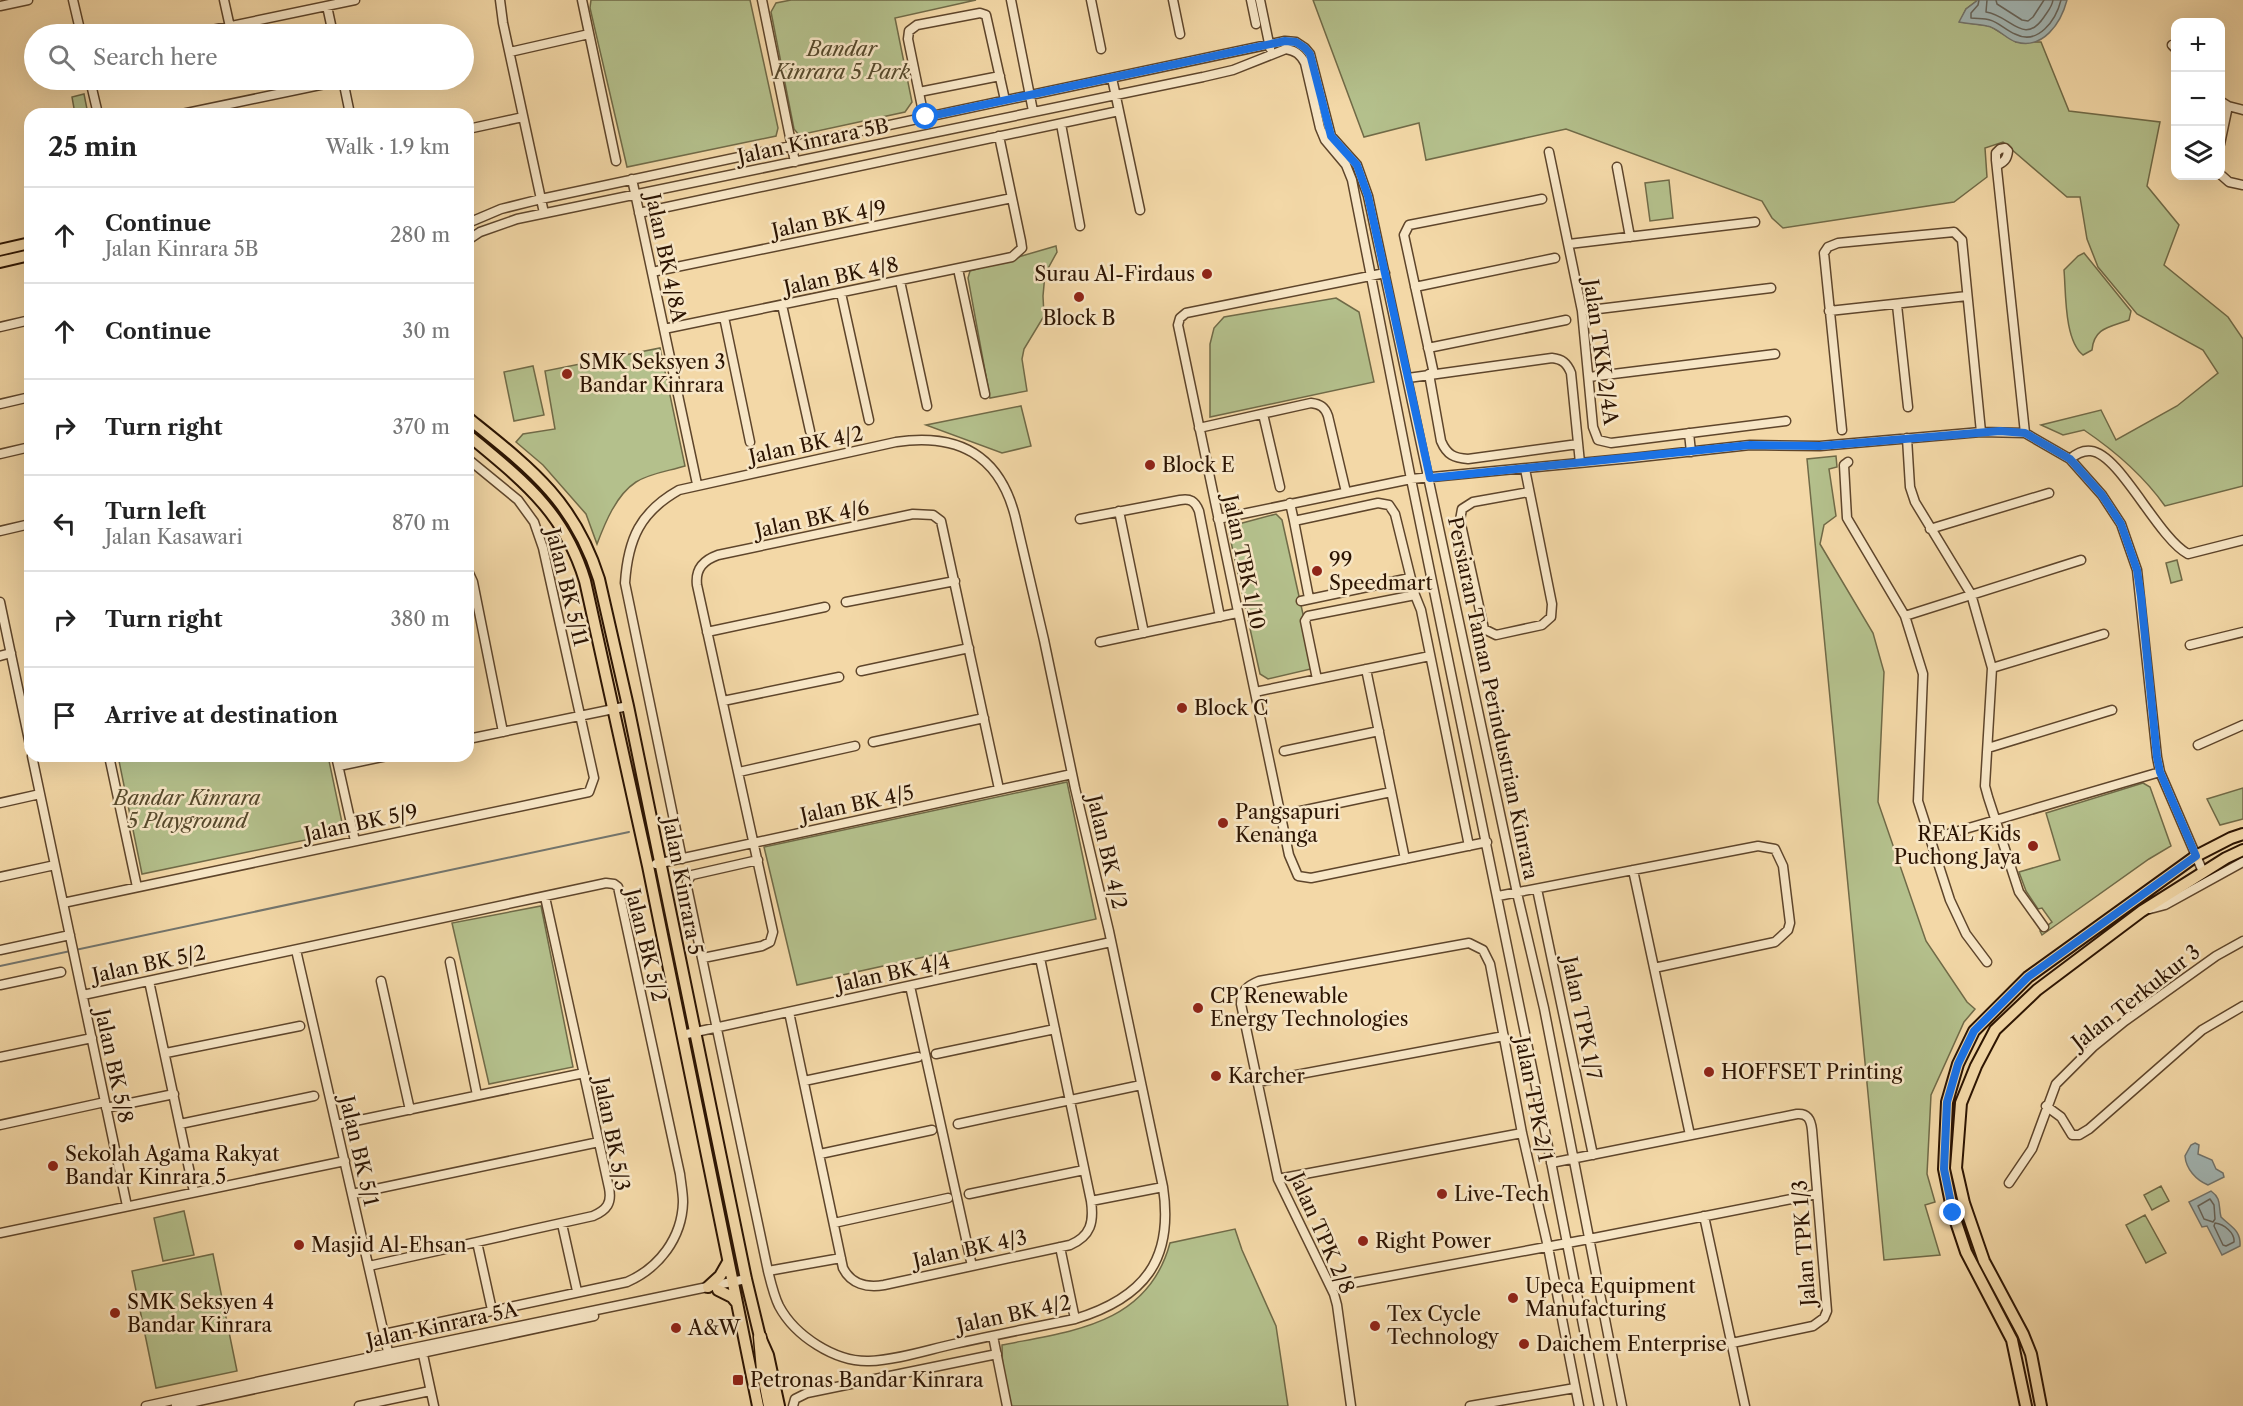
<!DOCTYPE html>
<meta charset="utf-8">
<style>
body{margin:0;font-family:"Libre Caslon Text",serif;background:#f2f2f2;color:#222}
.controls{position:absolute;right:18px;top:18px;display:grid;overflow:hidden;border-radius:12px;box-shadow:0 6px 24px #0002}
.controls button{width:54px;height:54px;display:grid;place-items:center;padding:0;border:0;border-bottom:2px solid #e0e0e0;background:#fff;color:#222;font:30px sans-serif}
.stop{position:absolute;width:18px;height:18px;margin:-14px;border:4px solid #1a73e8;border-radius:50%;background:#fff}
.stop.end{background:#1a73e8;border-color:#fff;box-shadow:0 2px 6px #0008}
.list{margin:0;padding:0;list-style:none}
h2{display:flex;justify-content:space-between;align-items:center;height:78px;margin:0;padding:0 24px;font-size:26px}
h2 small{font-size:20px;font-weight:400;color:#767676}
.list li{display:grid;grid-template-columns:39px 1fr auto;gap:18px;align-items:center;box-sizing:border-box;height:96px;padding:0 24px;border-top:2px solid #e0e0e0}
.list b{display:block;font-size:22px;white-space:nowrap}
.list p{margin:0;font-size:20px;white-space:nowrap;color:#767676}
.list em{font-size:20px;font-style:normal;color:#767676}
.icon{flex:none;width:33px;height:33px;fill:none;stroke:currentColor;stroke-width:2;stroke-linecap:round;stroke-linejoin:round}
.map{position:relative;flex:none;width:2243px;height:1406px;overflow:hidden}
.search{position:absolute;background:#fff;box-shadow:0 6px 24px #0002;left:24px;top:24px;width:450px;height:66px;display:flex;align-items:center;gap:15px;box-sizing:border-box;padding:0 21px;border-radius:33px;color:#767676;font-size:22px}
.panel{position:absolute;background:#fff;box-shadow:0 6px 24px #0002;left:24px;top:108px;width:450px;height:654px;border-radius:18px}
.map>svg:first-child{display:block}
</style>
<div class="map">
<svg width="2243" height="1406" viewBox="0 0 2243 1406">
<rect width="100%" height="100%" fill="#f3d8a7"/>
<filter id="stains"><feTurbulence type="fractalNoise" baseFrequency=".00333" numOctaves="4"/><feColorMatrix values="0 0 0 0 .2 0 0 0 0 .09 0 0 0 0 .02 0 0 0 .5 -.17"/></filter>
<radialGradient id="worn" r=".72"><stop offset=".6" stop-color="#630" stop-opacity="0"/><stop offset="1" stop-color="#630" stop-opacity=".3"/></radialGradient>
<path fill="#b4c08c" stroke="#706a47" stroke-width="1.5" d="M591,0h159l28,128 -2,8 -149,31 -37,-159z
M791,0h185l-81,18 17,84 -7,10 -106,23 -5,-6 -23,-117 5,-9z
M1313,0h665l-12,9 -6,13 30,4 26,16h25l28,69 91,11 -13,64 32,39 -15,40 64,52 15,22v147l-78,20c-22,-31 -50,-55 -81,-76l-21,5 -22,-10 60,-15 15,30 61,-34 41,-33 -15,-23 -66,-36 -39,-47 -11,-28 -7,-42h-13l-64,-55 -18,6 2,29 -33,25 -171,26 -11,-10 -10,-17 -196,-72 -140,31 -7,-37 -55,14z
M84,94l4,20h-13l-3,-17z
M1669,180l4,38 -23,3 -5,-38z
M1056,246l1,6 -12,22 -2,22 1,20 -20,33 -2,10 5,32 -37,7 -22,-120 2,-7z
M2084,253l47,58 -2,9c-18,7 -35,7 -37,30l-9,5c-19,-15 -17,-63 -19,-85l14,-14z
M1336,298l23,14 15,70 -164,35v-73l4,-16 10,-11z
M660,348l25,118c-16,5 -35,7 -49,16 -20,13 -31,41 -39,62l-11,-30 -43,-49 -27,-23 7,-8 32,-5 -10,-58z
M533,366l11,49 -30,6 -10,-49z
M1021,406l10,40 -29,7 -76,-28z
M1836,456l1,11 -8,2 7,47 -12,9 -4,19 53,89 11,39 -6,130 48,139 41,61 8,7 -11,13 -33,73 -4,79 8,28 -10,3 15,50 -56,5 -77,-801z
M1276,514l6,6 33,148 -47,11 -8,-5 -31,-141 6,-8z
M2177,560l5,20 -11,3 -5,-20z
M118,756h210l16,76 -202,42z
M1067,782l29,137 -299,66 -33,-138z
M2143,783l7,4 21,59 -22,13 -107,76 -2,-4 12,-9 -10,-14 -4,1 -12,-18 -7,-19 41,-12 -14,-47z
M2243,788v31l-23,6 -13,-26z
M541,906l32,161 -84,17 -37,-161z
M2161,1186l8,15 -17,9 -8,-15z
M184,1211l10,44 -31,6 -9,-43z
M2145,1215l21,38 -20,10 -20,-38z
M1235,1229l7,21 34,76 12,80h-279l-6,-21 -1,-40c70,-14 146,-20 168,-102z
M213,1254l24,117 -81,17 -24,-117z"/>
<path fill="#a2b6b4" stroke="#73756d" stroke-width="1.5" d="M1978,0h89c-6,23 -24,50 -51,42 -10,-3 -19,-15 -29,-16 -9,-2 -18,-2 -28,-4l7,-13z
M2195,1143l4,2 -1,9 14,6 4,9 7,4 1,4 -16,8c-12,-5 -22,-16 -23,-29l6,-11z
M2211,1191c11,8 7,14 10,26 10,10 20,13 19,29l-18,9 -15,-29 -5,1 -13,-25z"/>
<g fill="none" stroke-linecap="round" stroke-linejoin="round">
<path stroke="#67655b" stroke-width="1.5" d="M1979,0l-1,5 -7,8v5c6,1 13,0 19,2 8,2 17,11 25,14 23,12 41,-14 46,-34
M1987,0l-1,12c24,3 38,35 58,5 4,-6 8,-10 9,-17
M1996,0l1,4 25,16 6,1 5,-4 11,-17
M2210,1199l4,6 1,14 -2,3 -9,-3 -6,-13z
M2215,1223c9,1 20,10 19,19l-8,4 -3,-1 -9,-19z"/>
<path stroke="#73756d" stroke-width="2" d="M0,966l629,-134"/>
<g stroke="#5e452b" stroke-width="11">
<path id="minor" d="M73,0l8,34
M224,0l6,27
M500,0l3,23 41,190
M582,0l34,161
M762,0l33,162
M1011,0l22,111
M1091,0l10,49
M1173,0l7,34
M1251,0l5,24
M1260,0l10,48
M0,6l28,-6
M327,6l6,28
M193,34l162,-34
M2172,45l4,4
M510,52l79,-18
M1112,78l28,132
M90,80l8,34
M343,80l7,34
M919,92l81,-16
M2220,101l8,5 15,4
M182,114l162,-34
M924,117l-16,-78 1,-8 8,-6 63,-12 6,2 19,85
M1061,124l19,102
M468,129l55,-12
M2220,144l8,-38
M1549,152l33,159 11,116 5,13 13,3 175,-22
M1998,165c7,-4 9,-6 10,-14l-3,-3 -5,1 -4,4v7l29,273
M1617,167l13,70
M2220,174l9,8 14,3
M632,179l65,305
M639,213l480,-102
M468,223l33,-14 40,-10 744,-158 11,1 9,6 5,6 21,82 26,29 11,31 149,697 27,115 78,398
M468,240l12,-8 37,-13 686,-142 30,-7 53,-21c10,2 14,5 19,14l15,65 5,12 21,25 6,15 59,299 131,637 57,290
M1569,244l186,-22
M958,269l27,125
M652,272l360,-74
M1385,273l-199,40 -6,5 -2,7 111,530 9,21 13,2 176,-36
M900,281l27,125
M1415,287l140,-29
M841,293l28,127
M782,305l28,126
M1897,305l11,102
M1582,311l189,-23
M1829,311l138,-15
M724,317l26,125
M0,327l30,-7
M664,329l348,-72 10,-9 -1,-7 -22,-105
M1428,348l138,-28
M1429,374l12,67c6,14 13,17 27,18l110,-15
M1434,374l-30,-139 5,-10 133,-26
M1589,377l186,-23
M1408,378l144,-20c10,1 15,5 19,15l9,90
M0,404l30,-7
M1263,414l17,73
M1199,428l112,-25c9,1 14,4 17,13l18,76
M1842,430l-18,-177 4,-6 10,-4 116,-11 8,8 19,192
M1689,433l2,19
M1907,438l3,49 5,15 56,92 21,74 -7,118 3,11 31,95 25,35
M0,454l30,-7
M2070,459c6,-5 12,-9 21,-8 29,3 66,86 97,103l55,-14
M1848,462l-4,3 3,53 58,98 18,58 -5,127 32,99 16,34 21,28
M1525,469l27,135 -1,13 -9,8 -46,10 -12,-6 -24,-109 2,-11 11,-7 56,-10
M1290,503l4,18
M1119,511l25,122
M1080,519l100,-19c10,-2 15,1 19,11l21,106
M1218,519l193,-40 221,-21 118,-13 70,1 161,-14 44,1 45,26 32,36 19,29 16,46 20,187 3,15 43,100
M1930,529l119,-36
M0,531l30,-7
M468,571l5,11 30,150
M1309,598l-15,-77 84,-18 11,2 6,9 20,81
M1301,601l109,-23
M0,602l30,143
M846,602l109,-21
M1905,616l176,-56
M707,632l118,-25
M1100,642l137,-29
M2190,645l53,-13
M0,656l11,-3
M1992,668l112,-34
M1366,669l39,190
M861,671l108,-23
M1317,679l-12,-58 3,-5 107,-21 6,15 48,236
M1255,692l175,-36
M723,701l116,-24
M468,739l160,-33
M873,742l111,-24
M2198,745l45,-20
M1988,748l124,-38
M1284,751l95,-20
M32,756l95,450
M109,756l28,131
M336,756l19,85
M339,766l48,-10
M739,772l116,-26
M0,803l40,-9
M1296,812l95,-20
M1931,839l229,-67
M682,859l-57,-276c3,-44 15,-71 54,-93l217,-48c61,-9 103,12 119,74l29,124 31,148 34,143 54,256c11,73 -19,111 -88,132 -40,8 -80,16 -121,25 -27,6 -57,16 -85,17 -34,1 -74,-25 -90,-55 -5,-10 -8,-23 -11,-35l-81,-384v-6l5,-6 66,-15
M656,864l416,-90
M1633,870l57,265
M0,877l55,-12
M1537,889l56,266
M1498,896l260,-50 17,3 8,17 7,57 -2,7 -13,12 -121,26
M63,903l526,-111 5,-14 -51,-230 -9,-26 -16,-22 -50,-41
M2150,909l15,-4 78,-43
M0,950l70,-15
M296,950l93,406
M703,958l59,-12 8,-4 3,-10 -76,-347c-2,-17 7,-25 21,-30l195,-41 20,1 8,6 58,268
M450,962l27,133
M149,981l45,211
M381,981l29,129
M0,985l61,-13
M910,986l62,280
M83,995l523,-112 8,1 4,3 62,287c1,9 3,19 3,28 -1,36 -24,66 -56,80l-243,52
M789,1012l54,256c8,16 24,20 41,17l186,-40c21,-9 24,-23 21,-44l-51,-243
M682,1035l429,-93
M166,1053l134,-27
M936,1054l119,-25
M0,1057l92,-19
M804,1081l114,-24
M1258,1082l246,-46
M2046,1106l15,11 11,18h7l10,-6 113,-99 41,-24
M106,1108l68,-14
M180,1124l134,-28
M958,1124l183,-39
M0,1125l105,-23
M336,1125l248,-52
M820,1154l112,-24
M1551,1163l246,-49c11,-1 14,6 15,16l15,181 -3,7 -11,8 -81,17
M1278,1179l244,-46
M2009,1183l23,-34 24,-65 37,-37 32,-26 91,-65 27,-15
M352,1194l247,-52
M969,1194l115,-24
M1091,1201l72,-14
M1704,1216l41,190
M834,1223l114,-25
M562,1224l15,67
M0,1233l345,-72
M477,1242l15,68
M1060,1247l15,72
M369,1266l224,-50c14,-6 19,-13 16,-28l-64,-291
M768,1271l73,-13
M1331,1287l258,-48 228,-45
M993,1336l14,70
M422,1350l12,56
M146,1406l243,-53 357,-74
M176,1406l418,-90
M359,1406l71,-15
M793,1406l2,-7 12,-6 190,-39
M1351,1406l-14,-101 -3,-11 -56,-115 -37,-175c0,-13 6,-18 18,-23l210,-38 14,7 7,14 32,169 26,114 31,159
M1470,1406l105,-18"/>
</g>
<g stroke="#2c1402" stroke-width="14">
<path id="major" d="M0,250l30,-7
M0,262l30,-7
M468,418c61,49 106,82 131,161l29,127 118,573 14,58 8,18 11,51
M468,435c54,45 96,76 117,146l63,285 110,540
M708,1287l12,-11 8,-14
M718,1290l14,7 5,6
M2026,1406l-14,-66 -46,-88 -13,-39 -9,-44 3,-67 11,-38 16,-33 54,-54 168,-121 35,-18 12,-4
M2041,1406l-10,-52 -8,-20 -39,-73 -20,-58 -8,-35 5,-65 15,-37 19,-36 42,-40 105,-79 84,-53 17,-8"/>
</g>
<g stroke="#2c1402" stroke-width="15">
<path id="highway" d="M760,1337l3,33 7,36"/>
</g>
<use href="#minor" stroke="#f7e6c6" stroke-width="8"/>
<use href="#major" stroke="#f3d8a7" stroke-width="10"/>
<use href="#highway" stroke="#f3d8a7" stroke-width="12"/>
</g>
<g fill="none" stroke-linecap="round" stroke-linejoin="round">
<path stroke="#1a73e8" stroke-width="8" d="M926,117l359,-76 11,1 9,6 5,6 21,82 26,29 11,31 62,282 320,-33 70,1 180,-15 25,2 45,26 32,36 19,29 16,46 4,27 16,160 3,15 36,84 -168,121 -54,54 -16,33 -11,38 -3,67 9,44"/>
</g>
<g fill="#8f2418" stroke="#f7e6c6" stroke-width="2">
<circle cx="1207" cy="274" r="6"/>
<circle cx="1079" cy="297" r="6"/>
<circle cx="567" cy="374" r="6"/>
<circle cx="1150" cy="465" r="6"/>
<circle cx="1317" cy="571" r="6"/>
<circle cx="1182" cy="708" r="6"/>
<circle cx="1223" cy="823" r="6"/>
<circle cx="2033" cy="846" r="6"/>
<circle cx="1198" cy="1008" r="6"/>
<circle cx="1709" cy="1072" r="6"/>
<circle cx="1216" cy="1076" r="6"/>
<circle cx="53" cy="1166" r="6"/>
<circle cx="1442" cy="1194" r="6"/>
<circle cx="1363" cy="1241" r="6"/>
<circle cx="299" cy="1245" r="6"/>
<circle cx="1513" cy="1298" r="6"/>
<circle cx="115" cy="1313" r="6"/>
<circle cx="1375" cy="1326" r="6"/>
<circle cx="676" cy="1328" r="6"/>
<circle cx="1524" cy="1344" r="6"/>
<rect x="732" y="1374" width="12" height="12" rx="3"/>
</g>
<g text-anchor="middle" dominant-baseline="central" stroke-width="5" stroke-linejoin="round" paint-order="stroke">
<g font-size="20" font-style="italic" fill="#55482b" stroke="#f7e6c6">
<text x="842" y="49">Bandar<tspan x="842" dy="23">Kinrara 5 Park</tspan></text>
<text x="187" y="798">Bandar Kinrara<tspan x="187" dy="23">5 Playground</tspan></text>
</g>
<g font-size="20" fill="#2c1402" stroke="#f7e6c6">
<text transform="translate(813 141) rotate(-12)">Jalan Kinrara 5B</text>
<text transform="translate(829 219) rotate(-12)">Jalan BK 4/9</text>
<text transform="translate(666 258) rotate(78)">Jalan BK 4/8A</text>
<text transform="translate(841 276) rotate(-12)">Jalan BK 4/8</text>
<text transform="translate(1601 352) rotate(82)">Jalan TKK 2/4A</text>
<text transform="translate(806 445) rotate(-12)">Jalan BK 4/2</text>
<text transform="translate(812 519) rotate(-12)">Jalan BK 4/6</text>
<text transform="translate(1244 562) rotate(78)">Jalan TBK 1/10</text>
<text transform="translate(567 587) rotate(76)">Jalan BK 5/11</text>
<text transform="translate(1493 698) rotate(78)">Persiaran Taman Perindustrian Kinrara</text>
<text transform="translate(857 804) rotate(-12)">Jalan BK 4/5</text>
<text transform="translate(361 823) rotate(-12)">Jalan BK 5/9</text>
<text transform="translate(1107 852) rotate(77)">Jalan BK 4/2</text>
<text transform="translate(683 886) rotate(79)">Jalan Kinrara 5</text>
<text transform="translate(646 945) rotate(76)">Jalan BK 5/2</text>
<text transform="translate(149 964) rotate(-12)">Jalan BK 5/2</text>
<text transform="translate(893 973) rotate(-12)">Jalan BK 4/4</text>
<text transform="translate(2136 997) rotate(-38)">Jalan Terkukur 3</text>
<text transform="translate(1582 1018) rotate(78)">Jalan TPK 1/7</text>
<text transform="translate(114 1066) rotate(78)">Jalan BK 5/8</text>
<text transform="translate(1534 1099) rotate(79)">Jalan TPK 2/1</text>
<text transform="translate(612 1134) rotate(79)">Jalan BK 5/3</text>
<text transform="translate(359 1151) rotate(77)">Jalan BK 5/1</text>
<text transform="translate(1322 1233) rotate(66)">Jalan TPK 2/8</text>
<text transform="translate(1804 1243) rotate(-94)">Jalan TPK 1/3</text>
<text transform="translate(970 1249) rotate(-12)">Jalan BK 4/3</text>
<text transform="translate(1014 1314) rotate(-12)">Jalan BK 4/2</text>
<text transform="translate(442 1325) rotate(-12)">Jalan Kinrara 5A</text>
</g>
<g font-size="20" fill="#2c1402" stroke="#f7e6c6" text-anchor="start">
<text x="1195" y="274" text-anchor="end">Surau Al-Firdaus</text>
<text x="1079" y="318" text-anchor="middle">Block B</text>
<text x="579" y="362">SMK Seksyen 3<tspan x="579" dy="23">Bandar Kinrara</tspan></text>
<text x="1162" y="465">Block E</text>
<text x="1329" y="560">99<tspan x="1329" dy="23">Speedmart</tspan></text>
<text x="1194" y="708">Block C</text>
<text x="1235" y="812">Pangsapuri<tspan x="1235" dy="23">Kenanga</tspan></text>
<text x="2021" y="834" text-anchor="end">REAL Kids<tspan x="2021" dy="23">Puchong Jaya</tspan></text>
<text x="1210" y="996">CP Renewable<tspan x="1210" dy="23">Energy Technologies</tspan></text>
<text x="1721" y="1072">HOFFSET Printing</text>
<text x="1228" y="1076">Karcher</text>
<text x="65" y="1154">Sekolah Agama Rakyat<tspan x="65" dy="23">Bandar Kinrara 5</tspan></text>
<text x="1454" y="1194">Live-Tech</text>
<text x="1375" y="1241">Right Power</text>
<text x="311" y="1245">Masjid Al-Ehsan</text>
<text x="1525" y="1286">Upeca Equipment<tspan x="1525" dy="23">Manufacturing</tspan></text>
<text x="127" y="1302">SMK Seksyen 4<tspan x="127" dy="23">Bandar Kinrara</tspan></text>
<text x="1387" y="1314">Tex Cycle<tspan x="1387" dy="23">Technology</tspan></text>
<text x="688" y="1328">A&amp;W</text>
<text x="1536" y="1344">Daichem Enterprise</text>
<text x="750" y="1380">Petronas Bandar Kinrara</text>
</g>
</g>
<rect width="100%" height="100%" filter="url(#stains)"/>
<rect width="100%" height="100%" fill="url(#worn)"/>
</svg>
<div class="controls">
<button>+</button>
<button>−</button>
<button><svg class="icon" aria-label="layers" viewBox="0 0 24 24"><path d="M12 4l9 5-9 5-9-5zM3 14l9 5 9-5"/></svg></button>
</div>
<div class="stop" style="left:926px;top:117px"></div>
<div class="stop end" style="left:1953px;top:1213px"></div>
<div class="search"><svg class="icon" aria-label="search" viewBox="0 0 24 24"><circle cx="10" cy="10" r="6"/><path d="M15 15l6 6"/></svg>Search here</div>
<section class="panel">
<h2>25 min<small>Walk · 1.9 km</small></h2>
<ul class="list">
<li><svg class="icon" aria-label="ahead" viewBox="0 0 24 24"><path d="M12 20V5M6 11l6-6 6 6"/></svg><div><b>Continue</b><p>Jalan Kinrara 5B</p></div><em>280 m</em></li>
<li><svg class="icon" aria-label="ahead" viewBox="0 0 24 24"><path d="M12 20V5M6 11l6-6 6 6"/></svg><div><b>Continue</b></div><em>30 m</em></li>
<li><svg class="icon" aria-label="right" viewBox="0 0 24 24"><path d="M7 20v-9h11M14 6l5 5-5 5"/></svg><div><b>Turn right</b></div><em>370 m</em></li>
<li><svg class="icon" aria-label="left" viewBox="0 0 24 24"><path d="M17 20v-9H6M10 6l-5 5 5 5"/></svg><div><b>Turn left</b><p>Jalan Kasawari</p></div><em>870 m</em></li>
<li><svg class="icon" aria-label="right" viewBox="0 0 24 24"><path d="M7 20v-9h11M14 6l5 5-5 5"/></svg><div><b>Turn right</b></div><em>380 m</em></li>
<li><svg class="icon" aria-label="arrive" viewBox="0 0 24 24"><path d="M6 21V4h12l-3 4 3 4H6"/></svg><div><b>Arrive at destination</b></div></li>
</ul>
</section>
</div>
